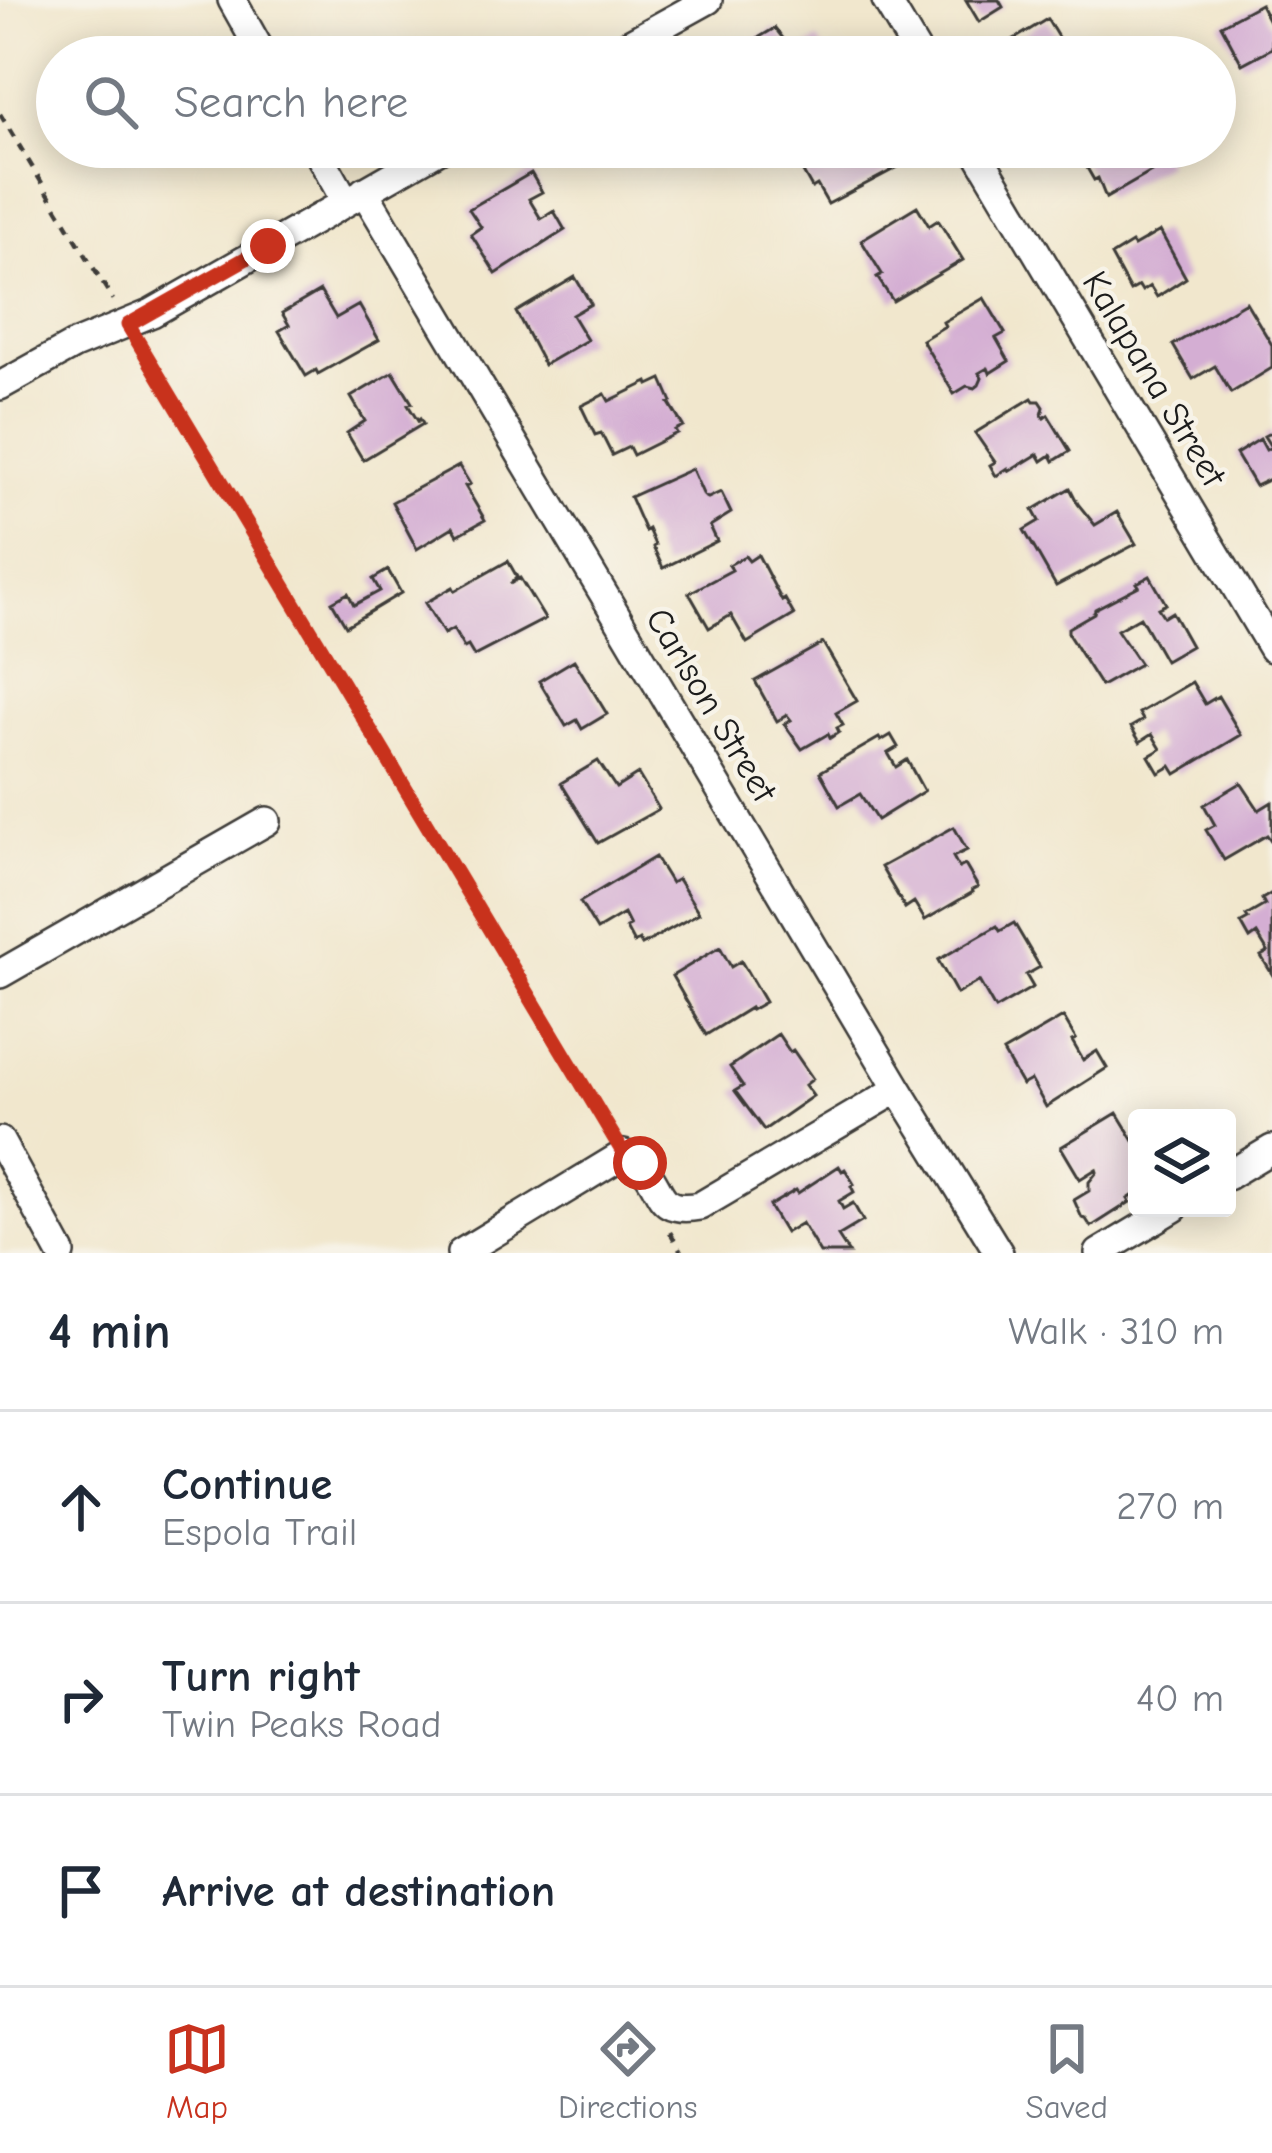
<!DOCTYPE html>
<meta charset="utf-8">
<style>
body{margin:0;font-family:"Comic Neue",sans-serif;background:#f2f2f3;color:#1f2937}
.controls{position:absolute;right:36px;bottom:36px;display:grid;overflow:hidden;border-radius:12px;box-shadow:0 6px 30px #0003}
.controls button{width:108px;height:108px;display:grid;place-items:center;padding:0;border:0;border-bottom:3px solid #e0e1e3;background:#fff;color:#1f2937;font:60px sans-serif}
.stop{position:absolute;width:36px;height:36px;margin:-27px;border:9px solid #c8321e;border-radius:50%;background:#fff}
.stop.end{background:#c8321e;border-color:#fff;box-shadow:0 3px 12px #0008}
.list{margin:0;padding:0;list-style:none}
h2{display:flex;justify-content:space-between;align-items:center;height:156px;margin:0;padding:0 48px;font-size:51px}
h2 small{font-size:39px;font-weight:400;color:#747a83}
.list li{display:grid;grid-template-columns:78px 1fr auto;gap:36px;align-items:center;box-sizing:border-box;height:192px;padding:0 48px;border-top:3px solid #e0e1e3}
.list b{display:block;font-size:45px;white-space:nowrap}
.list p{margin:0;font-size:39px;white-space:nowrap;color:#747a83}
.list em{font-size:39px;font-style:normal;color:#747a83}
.icon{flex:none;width:66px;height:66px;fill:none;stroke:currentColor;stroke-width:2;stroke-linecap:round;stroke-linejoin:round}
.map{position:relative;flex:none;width:1272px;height:1253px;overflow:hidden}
.search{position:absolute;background:#fff;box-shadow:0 6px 30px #0003;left:36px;right:36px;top:36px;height:132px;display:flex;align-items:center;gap:30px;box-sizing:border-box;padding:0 42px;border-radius:66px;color:#747a83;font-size:45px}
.sheet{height:732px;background:#fff}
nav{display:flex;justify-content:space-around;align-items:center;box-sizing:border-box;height:168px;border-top:3px solid #e0e1e3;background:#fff;font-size:33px;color:#747a83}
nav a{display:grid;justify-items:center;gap:6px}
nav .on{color:#c8321e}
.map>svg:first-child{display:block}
</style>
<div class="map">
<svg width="1272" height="1253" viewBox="0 0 1272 1253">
<rect width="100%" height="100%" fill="#f7f3e8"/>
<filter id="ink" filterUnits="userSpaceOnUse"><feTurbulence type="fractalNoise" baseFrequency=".00833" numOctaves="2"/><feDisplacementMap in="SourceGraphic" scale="24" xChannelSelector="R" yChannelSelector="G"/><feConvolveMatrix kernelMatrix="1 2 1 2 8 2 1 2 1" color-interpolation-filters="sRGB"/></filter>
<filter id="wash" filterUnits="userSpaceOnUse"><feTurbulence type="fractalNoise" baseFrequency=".004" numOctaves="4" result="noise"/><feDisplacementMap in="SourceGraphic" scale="48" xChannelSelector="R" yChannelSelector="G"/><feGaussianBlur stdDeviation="2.7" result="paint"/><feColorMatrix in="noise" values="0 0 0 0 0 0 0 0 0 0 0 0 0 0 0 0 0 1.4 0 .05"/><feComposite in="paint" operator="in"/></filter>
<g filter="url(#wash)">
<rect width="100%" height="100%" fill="#f1e7cd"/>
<g id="blocks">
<path fill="#d4aed3" d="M966,0h33l4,7 -24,15z
M1260,4l12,23v21l-30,16 -21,-39z
M1047,19l23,38h-74l-3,-5z
M775,28l20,26 23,-14 10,17h-82l-5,-9z
M794,147h94l12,19 -72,38 -11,-19 -5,3 -22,-39z
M1075,147h83l9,16 -61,35 -8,-20 -4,2z
M531,173l11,19 -13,7 12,20 13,-8 11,19 -69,44 -25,-40 10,-7 -12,-18z
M917,206l12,20 9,-6 25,40 -70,41 -16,-24 5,-3 -21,-34z
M1160,231l26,47 -29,19 -7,-11 -8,5 -3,-5 -9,5 -19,-35 21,-13 2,3z
M575,277l16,27 -19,11 15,25 -43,25 -28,-53z
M320,291l16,27 23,-13 20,35 -61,34 -2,-4 -10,6 -27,-45 10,-6 -7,-12z
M984,298l21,35 -9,5 13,23 -19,12 -2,-5 -9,5 3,5 -3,7 -4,3 -8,-2 -13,8 -32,-54 23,-14 -2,-4z
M1246,302l26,43v23l-41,25 -16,-27 -22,13 -20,-34z
M393,372l19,31 -4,2 10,16 2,-2 3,5 -60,36 -16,-27 18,-12 -14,-24z
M662,379l10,23 -3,1 14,23 -8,4 2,3 -44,22 -4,-8 -17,8 -11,-22 -6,2 -14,-29 24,-12 4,7 39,-19 1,3z
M1032,398l2,3h6l4,6 -2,8 2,3 4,-3 22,36 -16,10 -3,-6 -9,6 -4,-7 -28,17 -2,-3 -12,8 -6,-11 5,-3 -20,-29z
M1272,432v46l-17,8 -19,-32 24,-15 6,11 5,-3 -7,-11z
M459,466l11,18 -5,2 20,34 -27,15 -5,-8 -36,22 -25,-47z
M692,469l12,27 4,2 13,-6 10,21 -21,13 7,15 -54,27 -10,-21 2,-2 -7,-16 -3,2 -15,-34z
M1070,488l8,16 17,21 22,-13 19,32 -80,42 -32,-56 15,-9 -6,-11z
M758,555l24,46 3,-2 9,16 -47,28 -16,-28 -22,13 -20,-35 43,-23 -3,-5 16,-9 4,5z
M508,561l9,16 -7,7 10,-6 25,41 -71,37 -6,-10 -4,2 -11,-19 -9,5 -19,-31 28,-16 2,4z
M388,570l13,23 -55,33 -14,-24 16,-9 6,12 26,-14 -7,-12z
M1150,576l16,28 -8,4 6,9 8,-5 19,34 -26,15 -25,-44 -23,13 23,34 -39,22 -33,-52v-6l26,-15 1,-4 44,-23 -2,-3z
M823,643l34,58 -21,12 7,12 -6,3 2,4 -9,6 -2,-4 -26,15 -18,-25 7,-4 -4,-5 -10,6 -22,-40z
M574,660l33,54 -25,15 -5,-9 -11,6 -27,-45z
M1192,682l13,22 13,-8 23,39 -65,39 -5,-8 -12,7 -10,-17 12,-7 -9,-15 -12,8 -9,-15 12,-7 -4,-7z
M891,735l7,12 -10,6 8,14 11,-7 17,31 -47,29 -17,-26 -21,12 -19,-34 59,-34 2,3z
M598,761l18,27 22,-14 21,35 -61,34 -37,-60z
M1241,783l18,27 13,-8v40l-5,-7 -43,25 -18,-30 9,-5 -11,-20z
M954,827l13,23 -14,7 6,11 6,-3 13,22 -6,3 1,2 -48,28 -11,-18 -9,6 -24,-41z
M655,857l16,26 7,-4 21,34 -57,32 -3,-5 -5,3 -8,-15 4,-2 -6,-12 -27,16 -17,-28z
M1272,893v81l-11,-18 7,-4 -11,-18 -7,5 -9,-16 7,-4 -2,-3 19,-11 -3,-6z
M1014,923l26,44 -14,8 7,12 -38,22 -16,-28 -22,13 -19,-34 59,-34 3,5z
M720,947l11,20 10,-6 24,41 -14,8 -1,-2 -44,27 -34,-59z
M1063,1017l13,22 -4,2 11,19 14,-9 10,17 -61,39 -15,-27 -9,5 -19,-33z
M778,1034l12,18 3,-2 20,29 -8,6 8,11 -49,34 -29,-39 8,-5 -13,-19z
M1117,1113l17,28 3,-1v53l-9,6 2,3 -39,25 -5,-8 -4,-1 -8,-18 15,-9v-9l8,-10 -1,-3 -16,10 -19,-32z
M839,1166l3,5 3,-2 9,15 -3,2 3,6 -15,9 4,8 10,-6 10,18 -25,15 11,17h-29l-18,-30 -17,10 -16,-27 27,-16 2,3z"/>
</g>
</g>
<g filter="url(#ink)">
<use href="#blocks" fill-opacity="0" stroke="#3c3a37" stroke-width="3"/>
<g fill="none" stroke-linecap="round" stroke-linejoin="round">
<g stroke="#3c3a37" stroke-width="32">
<path id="minor" d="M232,0l32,57
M886,0l34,57
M605,57l103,-57
M315,147l31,55
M974,147l298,501
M364,191l534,898 101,164
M0,386l74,-41 78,-32 291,-166
M0,974l267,-153
M0,1141l61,112
M1227,1176l45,-27
M461,1253l163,-99c4,3 14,7 17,11 24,24 13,49 59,41l198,-117
M1099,1253l75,-45"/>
</g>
<path stroke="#3c3a37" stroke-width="4.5" stroke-dasharray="9 9" stroke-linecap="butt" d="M0,114l113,186
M141,346l471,789
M670,1232l12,21"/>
<use href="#minor" stroke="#fff" stroke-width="27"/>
</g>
</g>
<g fill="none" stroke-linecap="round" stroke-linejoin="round" filter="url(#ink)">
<path stroke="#c8321e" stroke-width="15" d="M268,246l-140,79 496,829 16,9"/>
</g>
<g text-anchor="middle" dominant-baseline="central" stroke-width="9" stroke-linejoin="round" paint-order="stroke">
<g font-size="36" fill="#1c1c1c" stroke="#f7f3e8">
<text transform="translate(1154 379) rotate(59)">Kalapana Street</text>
<text transform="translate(711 705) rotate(59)">Carlson Street</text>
</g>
</g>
</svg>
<div class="controls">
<button><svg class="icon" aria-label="layers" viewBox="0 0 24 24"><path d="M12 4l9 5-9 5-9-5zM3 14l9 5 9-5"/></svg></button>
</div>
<div class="stop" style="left:640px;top:1163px"></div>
<div class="stop end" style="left:268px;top:246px"></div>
<div class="search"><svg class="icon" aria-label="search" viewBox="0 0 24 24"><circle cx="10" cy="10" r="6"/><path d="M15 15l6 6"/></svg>Search here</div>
</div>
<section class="sheet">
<h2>4 min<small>Walk · 310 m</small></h2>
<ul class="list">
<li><svg class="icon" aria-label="ahead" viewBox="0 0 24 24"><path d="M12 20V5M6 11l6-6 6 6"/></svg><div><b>Continue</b><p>Espola Trail</p></div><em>270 m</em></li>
<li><svg class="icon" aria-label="right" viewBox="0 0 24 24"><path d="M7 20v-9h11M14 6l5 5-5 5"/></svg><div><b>Turn right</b><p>Twin Peaks Road</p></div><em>40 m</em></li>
<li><svg class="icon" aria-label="arrive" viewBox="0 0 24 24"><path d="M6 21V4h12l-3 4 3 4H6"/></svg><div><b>Arrive at destination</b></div></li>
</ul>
</section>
<nav>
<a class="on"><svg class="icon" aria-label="map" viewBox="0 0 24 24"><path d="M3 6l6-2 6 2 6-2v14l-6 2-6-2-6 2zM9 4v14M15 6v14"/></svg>Map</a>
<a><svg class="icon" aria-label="directions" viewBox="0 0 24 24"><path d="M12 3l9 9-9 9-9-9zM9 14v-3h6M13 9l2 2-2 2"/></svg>Directions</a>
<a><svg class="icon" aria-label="saved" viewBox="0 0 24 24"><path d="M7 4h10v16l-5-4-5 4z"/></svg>Saved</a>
</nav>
